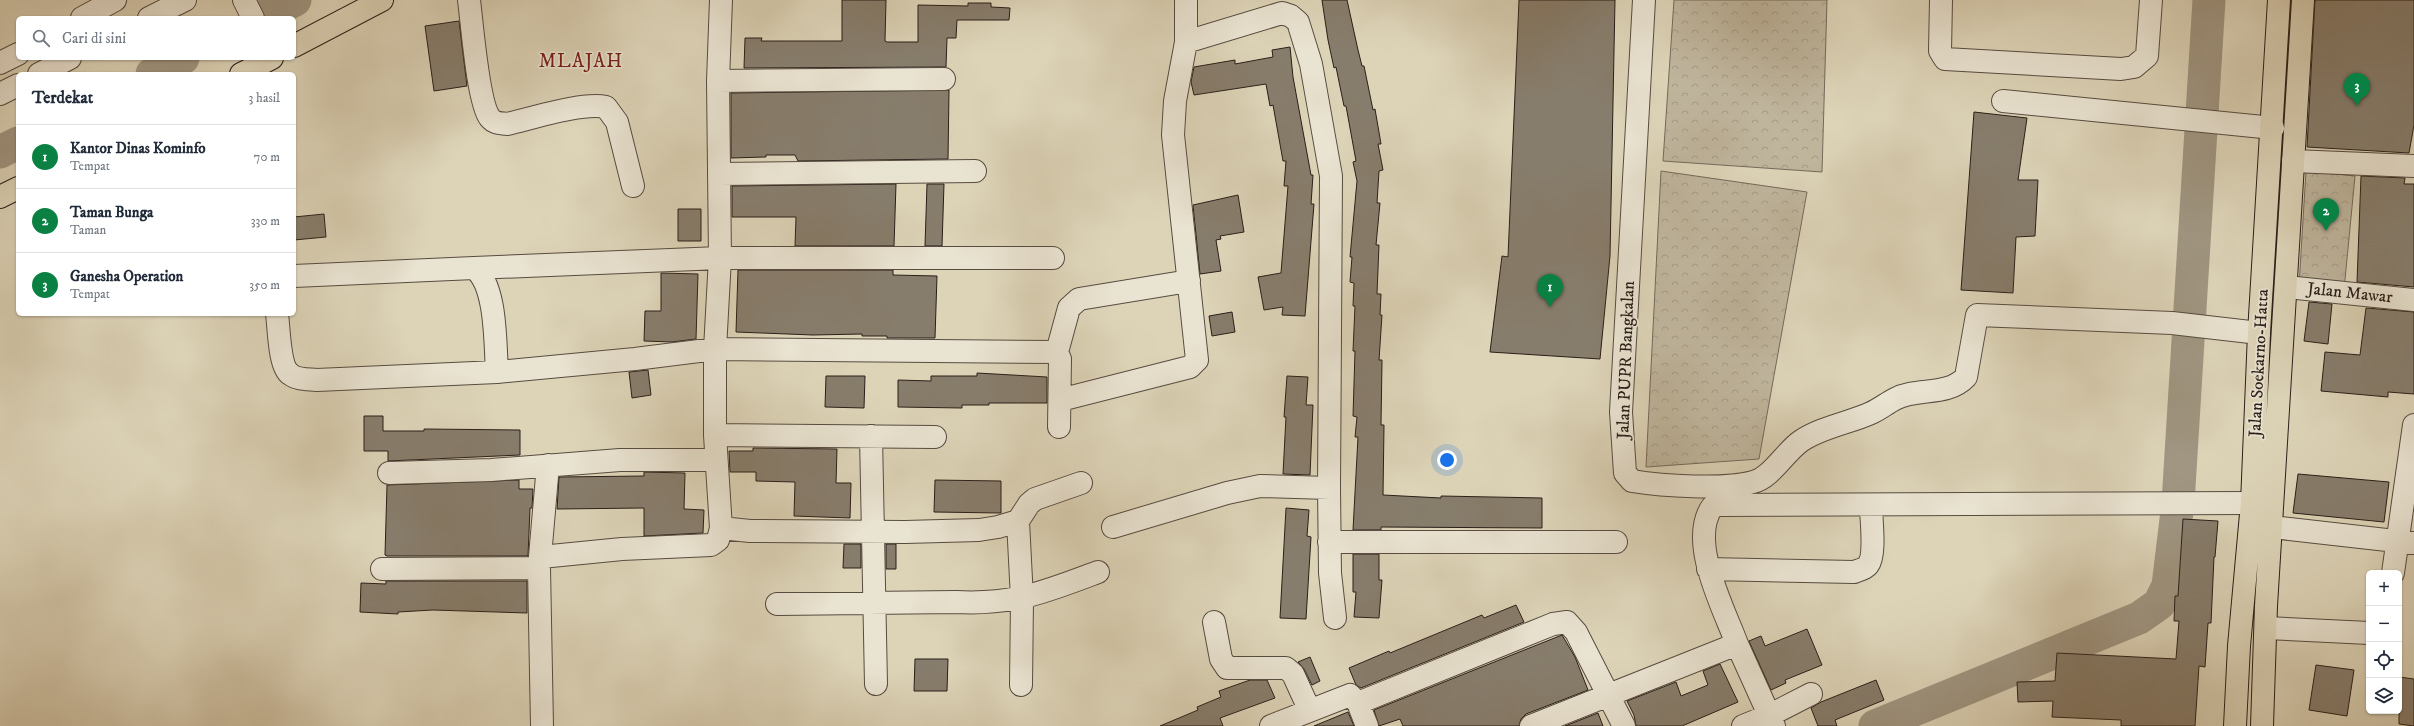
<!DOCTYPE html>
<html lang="id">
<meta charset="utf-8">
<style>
body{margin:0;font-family:"IM FELL DW Pica",serif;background:#f6f6f7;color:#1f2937}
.controls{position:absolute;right:12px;bottom:12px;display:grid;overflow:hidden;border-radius:6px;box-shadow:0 1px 3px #0004}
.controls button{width:36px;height:36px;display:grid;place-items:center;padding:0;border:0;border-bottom:1px solid #e0e1e3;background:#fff;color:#1f2937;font:20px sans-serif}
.you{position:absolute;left:1447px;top:460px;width:14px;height:14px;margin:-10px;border:3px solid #fff;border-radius:50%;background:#1a73e8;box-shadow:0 0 0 6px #1a73e833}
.badge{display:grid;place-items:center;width:26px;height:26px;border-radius:50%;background:#0b8043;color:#fff;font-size:13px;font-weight:700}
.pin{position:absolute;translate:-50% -33px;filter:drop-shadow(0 1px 2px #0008)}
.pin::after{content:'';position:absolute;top:21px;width:14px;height:12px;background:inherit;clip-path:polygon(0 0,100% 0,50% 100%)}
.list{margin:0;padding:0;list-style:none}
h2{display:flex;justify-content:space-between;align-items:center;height:52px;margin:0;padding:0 16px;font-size:17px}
h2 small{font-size:13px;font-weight:400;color:#747a83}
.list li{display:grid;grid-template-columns:26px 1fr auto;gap:12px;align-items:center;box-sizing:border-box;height:64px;padding:0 16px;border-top:1px solid #e0e1e3}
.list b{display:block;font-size:15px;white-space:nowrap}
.list p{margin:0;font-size:13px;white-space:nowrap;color:#747a83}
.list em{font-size:13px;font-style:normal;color:#747a83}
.icon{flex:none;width:22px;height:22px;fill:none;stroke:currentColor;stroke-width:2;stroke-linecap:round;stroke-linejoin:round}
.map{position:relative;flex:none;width:2414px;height:726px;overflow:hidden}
.search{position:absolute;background:#fff;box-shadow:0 1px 3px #0004;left:16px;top:16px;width:280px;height:44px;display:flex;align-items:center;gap:10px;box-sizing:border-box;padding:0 14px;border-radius:6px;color:#747a83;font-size:15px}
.panel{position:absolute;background:#fff;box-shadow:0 1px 3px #0004;left:16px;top:72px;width:280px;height:244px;border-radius:6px}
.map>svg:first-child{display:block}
</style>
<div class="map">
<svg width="2414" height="726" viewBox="0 0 2414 726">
<defs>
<pattern id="forest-crowns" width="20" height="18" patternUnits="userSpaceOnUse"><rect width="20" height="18" fill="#bfb59d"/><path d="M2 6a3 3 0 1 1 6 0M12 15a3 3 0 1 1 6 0" fill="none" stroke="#a49b87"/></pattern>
</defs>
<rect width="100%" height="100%" fill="#ddd4b8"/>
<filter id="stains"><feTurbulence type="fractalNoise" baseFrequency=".005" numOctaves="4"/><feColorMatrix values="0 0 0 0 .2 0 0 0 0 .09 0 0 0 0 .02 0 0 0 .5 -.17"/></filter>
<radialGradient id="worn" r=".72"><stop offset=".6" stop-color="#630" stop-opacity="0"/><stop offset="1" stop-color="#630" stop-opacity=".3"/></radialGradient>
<path fill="url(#forest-crowns)" stroke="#746a5b" d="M1674,0h153l-5,172 -159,-11z
M1661,171l146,21 -48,267 -113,8z
M2306,171l49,5 -11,114 -45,-4z"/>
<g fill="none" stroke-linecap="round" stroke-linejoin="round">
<path stroke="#a09682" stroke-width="33" d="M260,18l35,-18
M152,74l31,-16
M0,152l18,-9
M1875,726l264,-108 20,-14 9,-18 10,-83 31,-503"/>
</g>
<path fill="#877d6c" stroke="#2a1f19" d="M842,0h44l-1,41 2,1h31v-37l50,1v-3h23v4l19,1 -1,12h-52l-1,18h-9l-1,29 -202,1 1,-30h17l-1,3h81z
M1322,0h25l11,50 4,16h2l9,44 2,-1 6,35h-3l5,26 -4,1 -2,32h3l-4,42h3l-2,49h4l-1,21h2l-3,45h3l-1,65h3l-1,70 58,3v-2l101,2v30l-161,-1v3h-28l5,-93h-3l2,-20 -4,-1 2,-65h-2l2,-45h-2l1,-23 -4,-1 2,-25h-2l7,-76 -4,-19 3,-1 -10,-55h-2l-8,-39 -2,1 -6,-28z
M1519,0h96l-5,256 -10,103 -110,-7 12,-96 6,1z
M2315,0h99v125l-5,28 -102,-6z
M459,21l8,65 -33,5 -9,-65z
M1290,47l3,30 18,98h2l-2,29h3l-9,112 -23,-1 1,-8 -19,3 -6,-33 23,-4 7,-87h-4l2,-25h-3l-10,-56 -3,1 -4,-22 -72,11 -3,-13 3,-15 41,-7v4l38,-7 -1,-7z
M949,90l-1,69 -150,2 -3,-6h-29v2l-35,1v-65z
M1974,112l53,6 -9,62h20l-3,56 -19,1 -3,56 -52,-3z
M2361,176l44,2 -1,6h10v103l-57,-5z
M896,184l-2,62h-99l1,-29h-64v-31z
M927,184h17l-2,62h-17z
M1238,195l6,37 -24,4 1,3 -5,1 5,31 -21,3 -7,-69z
M678,209h23v32h-23z
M324,214l2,23 -32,3v-23z
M738,270h155v5l44,1 -2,62h-48v-2h-25v-2l-49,1 -77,-3z
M661,273l37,1 -2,65 -24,3 -28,-1 1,-30h16z
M2309,302l23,2 -4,40 -24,-3z
M2366,308l48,4v82l-26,-2v5l-67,-6 4,-39 35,3z
M1232,312l3,20 -23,4 -3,-20z
M648,370l3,25 -19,3 -3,-26z
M977,373l70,4v26h-58v2h-27v3l-64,-1v-27l33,1v-5h46z
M826,376h39l-1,32 -39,-1z
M1287,376l21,1 -2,28h7l-3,70 -27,-1 3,-57h-2z
M364,416h19v15h41v-2l96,1v25l-132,6v-10h-24z
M753,448l84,1 -1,34h15l-1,35 -56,-2 1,-34 -39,-1v-9h-26l-1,-21h24z
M644,472l41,1 -1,36 20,1 -1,23 -59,3v-28l-87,1 2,-32 85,-1z
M2298,474l91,8 -5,40 -91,-9z
M519,480v9h14l-1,19h-2l-2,48h-141l-2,-1 2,-70z
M935,480l66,1v32l-67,-1z
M1286,508l23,2 -2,26 4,1 -5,82 -26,-1z
M2183,519l35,2 -3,36h-1l-3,66h-3l-3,44 -6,-1 -4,60h-74v-6l-69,-3 1,-16 -35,1 -1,-20 38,-1 2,-28 119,6 3,-38h-5l1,-25h3z
M844,544h17v24h-18z
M886,544h10v25h-10z
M1353,554h26v26h3l-3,38 -25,-1 2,-25h-3z
M386,581h141v32l-94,-3 -35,2v2l-38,-2 1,-29 25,1z
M1516,605l8,17 -163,66 -5,-3 -7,-17 40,-17 1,2 92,-38 2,3z
M1807,629l15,36 -37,15 1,3 -15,7 -22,-49 12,-5 4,10z
M1562,635l13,22 13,33 -62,24 -5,5 -2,7h-116l-3,-7 -21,7 -5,-16z
M1310,657l10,24 -8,4 -8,-16 -6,-7z
M915,659h33l-1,32h-33z
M1720,664l18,38 -56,24h-46l-2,-11 -7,-14 49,-19 5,14 27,-11 -5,-14z
M2316,665l38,5 -7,46 -38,-6z
M2399,677l15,2v47l-15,-2z
M1250,680h17l8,18 -55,20 3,8h-63l38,-16 -1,-3 24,-10 -2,-6z
M1876,680l8,20 -49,20 2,6h-19l-7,-18 10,-6z
M1348,712l6,14h-40z
M1598,713l5,13h-38z"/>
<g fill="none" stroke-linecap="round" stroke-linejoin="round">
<g stroke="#574c41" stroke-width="24">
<path id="minor" d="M244,0l9,18
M469,0c3,23 9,103 21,118 5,6 11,5 17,6 26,-6 75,-22 99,-17l11,15 16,64
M721,0l-3,81 2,177 -5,91v86l6,93 29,3 155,1 74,-2 19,-3 20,-6 11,-17 6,-5 46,-16
M1186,0v42l96,-29 9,3 7,6 13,42 20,112 -2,312 1,85 5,45
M1644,0l-23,412 4,61 7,8c31,5 92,9 121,1 18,-4 32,-30 48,-41 21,-14 48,-18 70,-28 9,-4 16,-10 24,-14 23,-12 52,-2 71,-22l11,-62 195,8 87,10
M1941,0l-1,51 5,8 176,10 13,-2 13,-11 4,-56
M82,18l33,-18
M149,18l36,-18
M0,63l18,-9
M39,74l31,-16
M718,81l226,-2
M0,94l18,-9
M2003,101l270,27
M2293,161l121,5
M719,174l256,-3
M474,268l246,-10h333
M294,276l180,-8c23,17 21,77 23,104
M2286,287l128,13
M277,314c2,14 2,52 13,60 7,6 18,5 27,6l180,-8 138,-13 80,-10 342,3 3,7 -1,68
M1057,352l12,-44 10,-9 110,-18
M1060,400l130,-33 7,-7 -24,-225 2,-34 11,-59
M715,435l220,2
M871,436l5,248
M389,473l102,-3 129,-10h96
M1018,521l4,78 -1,86
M1113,527l114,-34 33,-7 69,2
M2272,527l142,16
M1329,542h287
M541,557l81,-8 89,-4 7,-5 3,-12
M382,569l157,-1
M1708,569l146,3c5,-2 11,-3 14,-7 8,-10 3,-46 3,-59
M2393,573l21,-148
M777,604l179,-2c58,3 89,-10 142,-30
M1214,622l7,37 6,9h59l7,6 16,35
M2266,628l103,5
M1737,644c-13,-35 -49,-102 -25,-137l5,-2 535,-2
M1358,703l195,-79 14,-2 9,10 48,94
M542,726l-3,-158 9,-103
M1271,726l79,-31 8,8 9,23
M1531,726l206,-82 37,82
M1743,726l27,-11 41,-21"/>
</g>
<g stroke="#2a1f19" stroke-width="24">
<path id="major" d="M2235,726l4,-80 13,-143 7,-170 20,-333
M2262,726l4,-120 37,-606"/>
</g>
<g stroke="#2a1f19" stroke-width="24">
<path id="highway" d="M294,46l88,-46
M241,74l31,-16
M0,197l18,-9"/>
</g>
<use href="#minor" stroke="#e9e3d1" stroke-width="22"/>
<use href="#major" stroke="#ddd4b8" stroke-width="22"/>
<use href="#highway" stroke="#ddd4b8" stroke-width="22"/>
</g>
<g text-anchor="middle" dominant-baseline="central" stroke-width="3.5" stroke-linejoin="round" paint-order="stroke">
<g font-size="17" fill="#2a1f19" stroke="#e9e3d1">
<text transform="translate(2350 293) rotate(6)">Jalan Mawar</text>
<text transform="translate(1626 360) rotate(-88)">Jalan PUPR Bangkalan</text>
<text transform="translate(2259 363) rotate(-87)">Jalan Soekarno-Hatta</text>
</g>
<g font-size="19" letter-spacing="1" fill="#7a1f14" stroke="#e9e3d1">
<text x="581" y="61">MLAJAH</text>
</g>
</g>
<rect width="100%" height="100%" filter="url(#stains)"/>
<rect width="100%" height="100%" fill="url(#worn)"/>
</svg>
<div class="controls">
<button>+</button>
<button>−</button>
<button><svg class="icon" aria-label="locate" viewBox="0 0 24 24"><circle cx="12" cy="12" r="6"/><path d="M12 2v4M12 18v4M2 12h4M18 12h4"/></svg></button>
<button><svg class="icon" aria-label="layers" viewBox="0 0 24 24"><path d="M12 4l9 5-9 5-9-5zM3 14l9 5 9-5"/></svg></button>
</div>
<div class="you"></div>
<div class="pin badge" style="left:1550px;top:307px">1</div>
<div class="pin badge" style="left:2326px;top:231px">2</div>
<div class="pin badge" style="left:2357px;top:106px">3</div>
<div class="search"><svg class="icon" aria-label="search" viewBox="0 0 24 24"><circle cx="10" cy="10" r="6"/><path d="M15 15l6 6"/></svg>Cari di sini</div>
<section class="panel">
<h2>Terdekat<small>3 hasil</small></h2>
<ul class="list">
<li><span class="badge">1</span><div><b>Kantor Dinas Kominfo</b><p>Tempat</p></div><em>70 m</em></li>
<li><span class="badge">2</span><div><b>Taman Bunga</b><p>Taman</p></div><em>330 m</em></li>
<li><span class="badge">3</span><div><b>Ganesha Operation</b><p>Tempat</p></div><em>350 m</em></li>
</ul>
</section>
</div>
